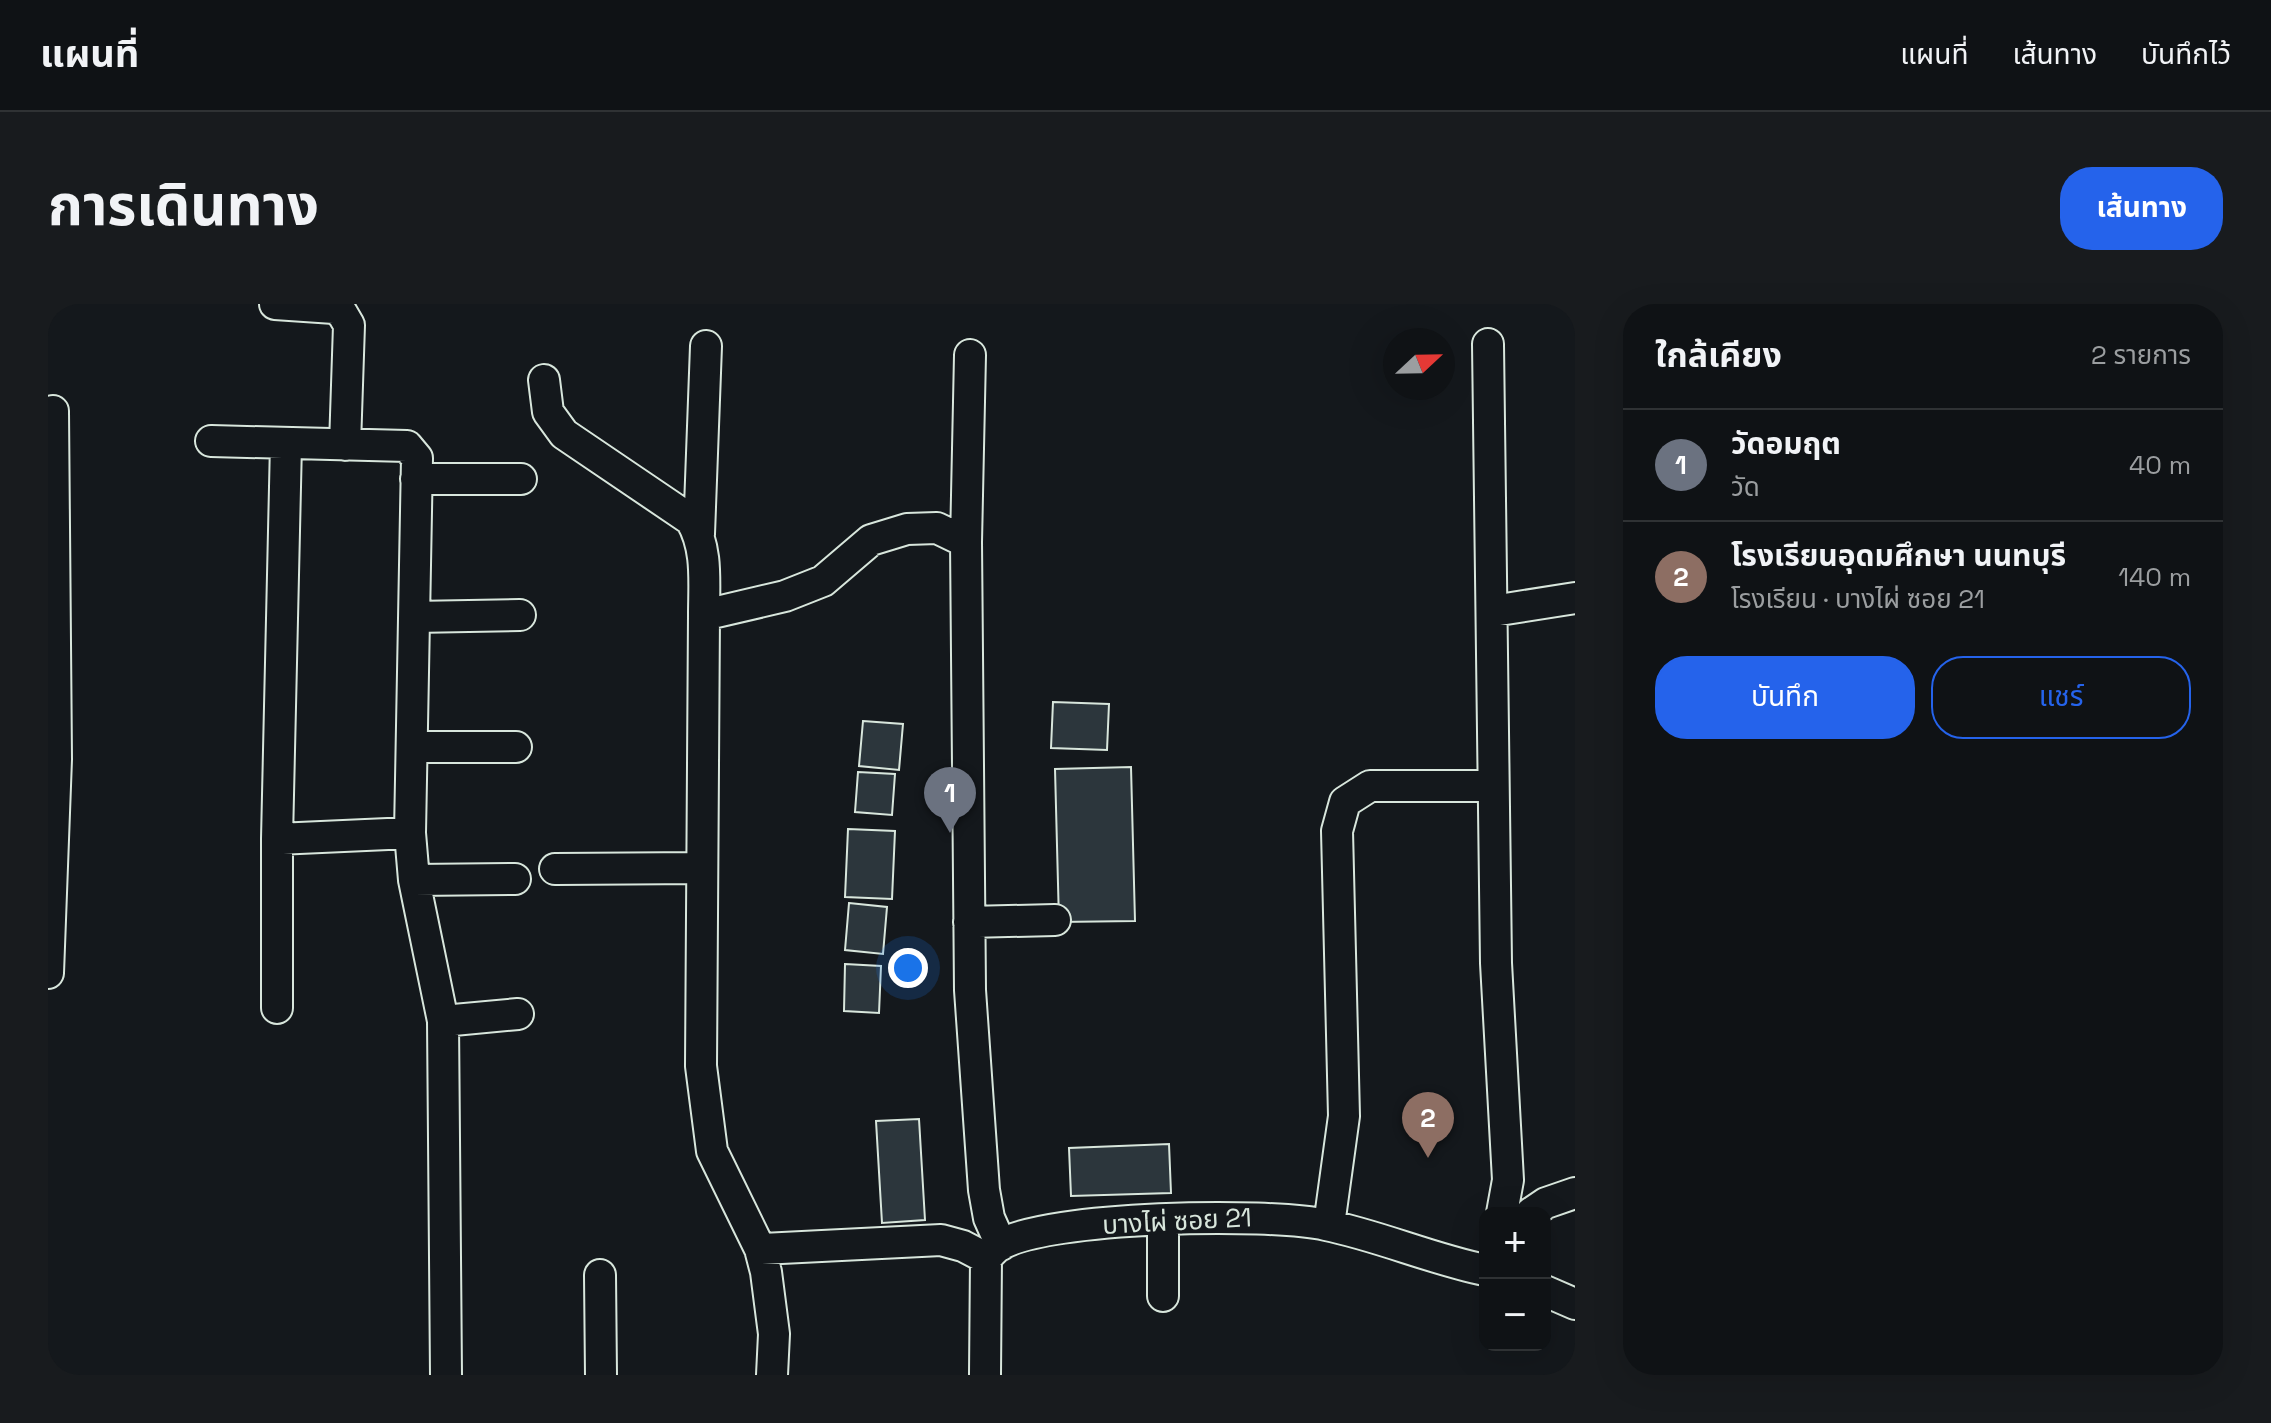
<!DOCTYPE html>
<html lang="th">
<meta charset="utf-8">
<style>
body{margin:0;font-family:"Space Grotesk","Noto Sans Thai",sans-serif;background:#181b1e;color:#f1f3f6}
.controls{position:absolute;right:24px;bottom:24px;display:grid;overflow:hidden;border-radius:16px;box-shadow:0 8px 32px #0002}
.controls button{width:72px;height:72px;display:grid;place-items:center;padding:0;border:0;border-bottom:2px solid #2f3234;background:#0f1215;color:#f1f3f6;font:40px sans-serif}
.compass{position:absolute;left:1335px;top:24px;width:72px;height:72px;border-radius:50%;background:#0f1215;box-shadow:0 8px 32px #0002;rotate:68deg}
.you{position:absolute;left:860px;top:664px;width:28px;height:28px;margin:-20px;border:6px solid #fff;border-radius:50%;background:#1a73e8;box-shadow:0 0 0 12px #1a73e833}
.badge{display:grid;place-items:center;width:52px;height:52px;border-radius:50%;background:#2563eb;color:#fff;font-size:26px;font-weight:700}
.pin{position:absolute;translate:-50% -66px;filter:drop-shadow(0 2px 4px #0008)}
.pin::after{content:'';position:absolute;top:42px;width:28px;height:24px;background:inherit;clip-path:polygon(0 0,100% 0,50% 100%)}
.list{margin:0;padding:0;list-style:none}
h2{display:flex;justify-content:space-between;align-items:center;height:104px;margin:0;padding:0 32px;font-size:34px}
h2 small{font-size:26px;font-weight:400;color:#9b9ea0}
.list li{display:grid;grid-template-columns:52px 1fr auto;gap:24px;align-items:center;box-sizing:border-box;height:112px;padding:0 32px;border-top:2px solid #2f3234}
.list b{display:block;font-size:30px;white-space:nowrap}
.list p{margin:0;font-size:26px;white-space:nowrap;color:#9b9ea0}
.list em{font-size:26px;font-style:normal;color:#9b9ea0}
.actions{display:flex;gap:16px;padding:24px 32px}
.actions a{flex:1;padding:18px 0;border:2px solid #2563eb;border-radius:32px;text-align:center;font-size:28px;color:#2563eb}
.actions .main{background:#2563eb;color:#fff}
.map{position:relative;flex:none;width:1527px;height:1071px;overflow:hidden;border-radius:32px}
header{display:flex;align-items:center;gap:48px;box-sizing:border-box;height:112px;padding:0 40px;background:#0f1215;border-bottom:2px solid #2f3234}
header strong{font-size:38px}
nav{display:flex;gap:44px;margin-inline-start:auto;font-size:28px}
.intro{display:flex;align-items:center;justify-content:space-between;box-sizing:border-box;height:192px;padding:0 48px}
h1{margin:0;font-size:56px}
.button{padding:20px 36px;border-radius:32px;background:#2563eb;color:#fff;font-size:28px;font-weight:700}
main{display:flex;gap:48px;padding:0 48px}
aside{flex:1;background:#0f1215;border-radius:32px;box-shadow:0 8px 32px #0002}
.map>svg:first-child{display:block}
</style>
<header>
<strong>แผนที่</strong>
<nav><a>แผนที่</a><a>เส้นทาง</a><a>บันทึกไว้</a></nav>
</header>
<div class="intro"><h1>การเดินทาง</h1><a class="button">เส้นทาง</a></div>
<main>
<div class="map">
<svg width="1527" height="1071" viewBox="0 0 1527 1071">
<rect width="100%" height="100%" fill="#14181c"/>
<path fill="#2c363c" stroke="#d8e6dc" stroke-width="2" d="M1005,398l56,2 -2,46 -56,-2z
M815,417l40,3 -4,46 -40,-4z
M1083,463l4,154 -76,1 -4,-153z
M810,468l37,2 -3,41 -37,-3z
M800,525l47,2 -3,68 -47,-2z
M801,599l38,4 -4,47 -38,-4z
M797,660l36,2 -2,47 -35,-2z
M871,815l6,101 -43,3 -6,-102z
M1121,840l2,49 -100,3 -2,-48z"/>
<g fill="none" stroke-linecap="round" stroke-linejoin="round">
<g stroke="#d8e6dc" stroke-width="34">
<path id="minor" d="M227,0l59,4 8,5 7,12 -4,120
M1440,40l8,619 12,217 -6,33
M922,51l-4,187 4,448 14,200 5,28 12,27
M496,76l4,32 16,22 127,86c17,29 13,62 13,95l-3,451 11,85 48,98 6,23 8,62 -2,41
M163,137l196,5 10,12 -7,375 4,47 29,141 3,354
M368,175h105
M651,230l7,-188
M1445,307l82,-13
M656,311l81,-19 38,-15 48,-41 36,-11 30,-1 29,14
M366,313l106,-2
M364,443h104
M229,535l133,-6
M507,565l146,-1
M366,576l101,-1
M921,618l86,-2
M0,669l8,-214 -3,-348
M229,704v-169l9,-396
M395,717l75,-7
M1483,909l15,-10 29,-10
M1281,921l15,-109 -7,-285 8,-29 25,-16h123
M712,945l181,-9 22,6 23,12
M552,971l1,100
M1497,987l30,13
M1115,992v-75
M937,1071l1,-117c4,-4 9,-10 14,-13 48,-29 268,-33 326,-20 54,11 105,34 159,45"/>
</g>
<use href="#minor" stroke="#14181c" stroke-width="30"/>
</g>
<g text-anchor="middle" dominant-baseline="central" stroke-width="6" stroke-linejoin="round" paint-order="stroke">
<g font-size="26" fill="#d8e6dc" stroke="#14181c">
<text transform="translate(1129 917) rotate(-3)">บางไผ่ ซอย 21</text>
</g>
</g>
</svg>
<div class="controls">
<button>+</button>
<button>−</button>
</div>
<svg class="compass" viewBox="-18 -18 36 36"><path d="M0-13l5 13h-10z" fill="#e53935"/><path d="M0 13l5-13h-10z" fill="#9b9ea0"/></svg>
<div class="you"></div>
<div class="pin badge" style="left:902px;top:529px;background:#6b7280">1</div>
<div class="pin badge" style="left:1380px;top:854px;background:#8d6e63">2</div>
</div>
<aside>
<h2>ใกล้เคียง<small>2 รายการ</small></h2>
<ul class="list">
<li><span class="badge" style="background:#6b7280">1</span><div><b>วัดอมฤต</b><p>วัด</p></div><em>40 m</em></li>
<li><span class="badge" style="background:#8d6e63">2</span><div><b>โรงเรียนอุดมศึกษา นนทบุรี</b><p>โรงเรียน · บางไผ่ ซอย 21</p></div><em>140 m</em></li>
</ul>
<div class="actions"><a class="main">บันทึก</a><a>แชร์</a></div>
</aside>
</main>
